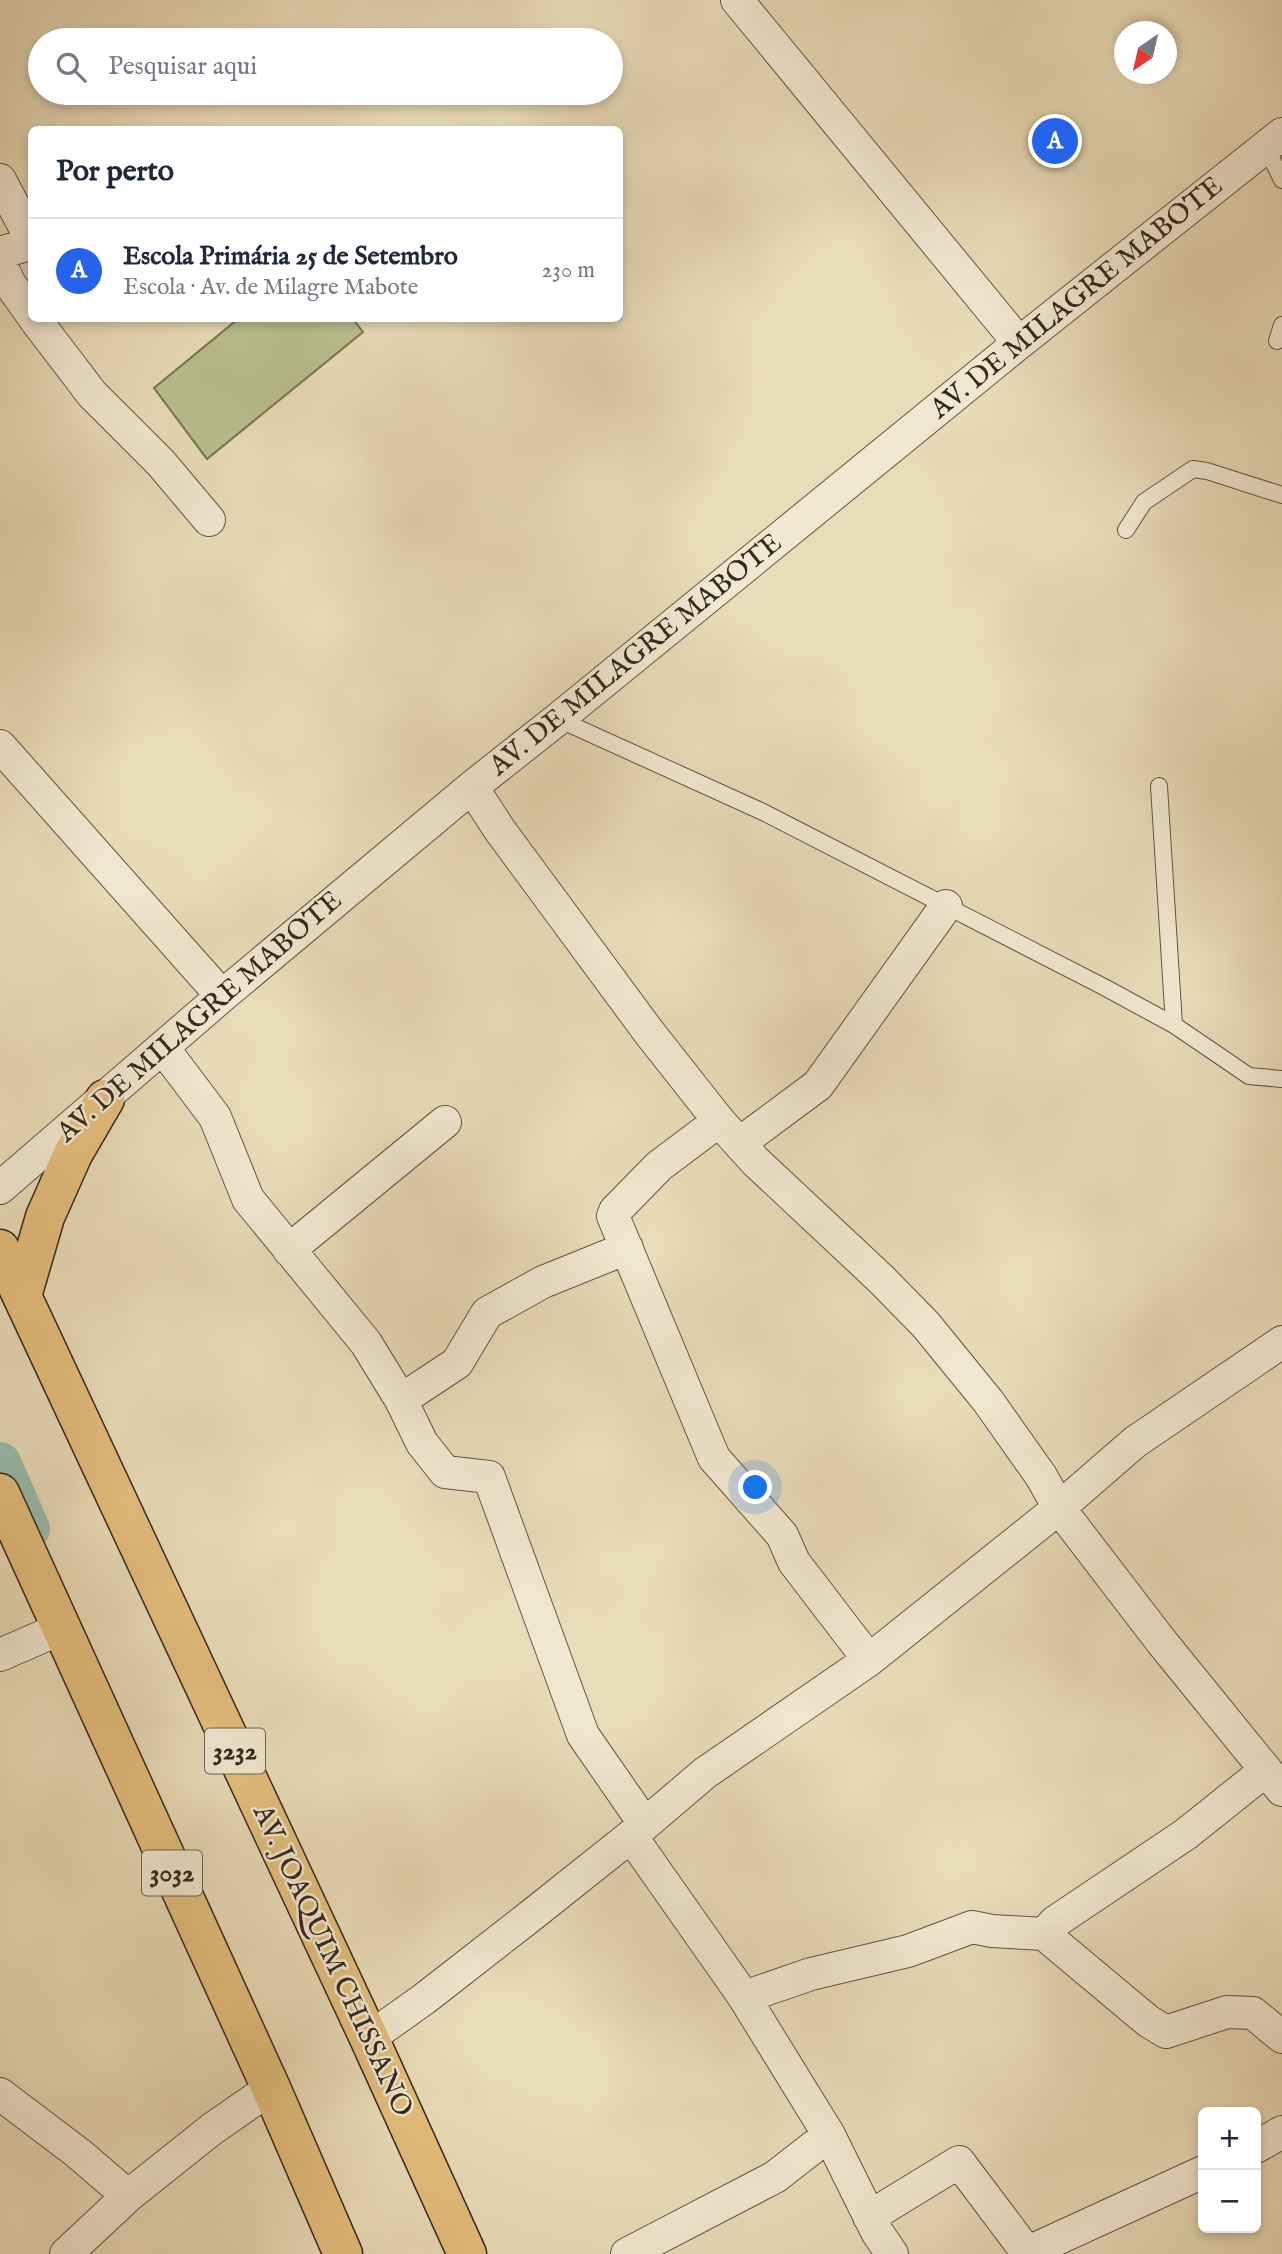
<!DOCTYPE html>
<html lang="pt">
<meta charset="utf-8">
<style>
body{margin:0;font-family:"IM FELL English",serif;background:#f6f6f7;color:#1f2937}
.controls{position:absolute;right:21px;bottom:21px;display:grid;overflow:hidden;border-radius:10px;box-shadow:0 4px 10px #0003}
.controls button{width:63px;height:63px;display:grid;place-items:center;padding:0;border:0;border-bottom:2px solid #e0e1e3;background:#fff;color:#1f2937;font:35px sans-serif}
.compass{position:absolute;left:1114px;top:21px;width:63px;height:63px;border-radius:50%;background:#fff;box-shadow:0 4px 10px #0003;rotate:214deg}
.you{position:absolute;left:756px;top:1488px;width:24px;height:24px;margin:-18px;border:5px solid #fff;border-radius:50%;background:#1a73e8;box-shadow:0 0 0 10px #1a73e833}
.badge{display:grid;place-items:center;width:46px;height:46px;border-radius:50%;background:#2563eb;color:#fff;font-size:23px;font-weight:700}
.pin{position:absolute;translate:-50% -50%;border:4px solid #fff;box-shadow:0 2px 7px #0006}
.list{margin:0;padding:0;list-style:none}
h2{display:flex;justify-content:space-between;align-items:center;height:91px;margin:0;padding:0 28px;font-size:30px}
h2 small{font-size:23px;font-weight:400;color:#747a83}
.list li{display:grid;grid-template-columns:46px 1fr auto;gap:21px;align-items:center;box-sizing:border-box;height:105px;padding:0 28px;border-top:2px solid #e0e1e3}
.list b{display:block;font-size:26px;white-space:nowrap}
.list p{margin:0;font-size:23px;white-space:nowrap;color:#747a83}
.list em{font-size:23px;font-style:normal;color:#747a83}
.icon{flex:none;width:38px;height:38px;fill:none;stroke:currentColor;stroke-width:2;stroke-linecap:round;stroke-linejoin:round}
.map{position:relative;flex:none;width:1282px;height:2254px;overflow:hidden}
.search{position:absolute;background:#fff;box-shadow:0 4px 10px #0003;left:28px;top:28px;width:595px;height:77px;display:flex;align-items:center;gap:18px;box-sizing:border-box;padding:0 24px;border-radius:38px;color:#747a83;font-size:26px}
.panel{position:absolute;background:#fff;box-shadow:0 4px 10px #0003;left:28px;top:126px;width:595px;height:196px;border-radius:10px}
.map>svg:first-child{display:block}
</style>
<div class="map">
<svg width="1282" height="2254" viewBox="0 0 1282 2254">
<rect width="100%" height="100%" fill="#e9dcb8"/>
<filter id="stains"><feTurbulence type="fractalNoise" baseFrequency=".00286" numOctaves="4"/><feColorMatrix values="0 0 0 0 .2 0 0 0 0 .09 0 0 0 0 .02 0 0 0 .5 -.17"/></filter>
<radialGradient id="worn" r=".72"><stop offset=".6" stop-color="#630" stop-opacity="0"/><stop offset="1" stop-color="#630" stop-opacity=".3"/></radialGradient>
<path fill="#b9bf8d" stroke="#777456" stroke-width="2" d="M238,319h115l10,13 -156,127 -53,-71z"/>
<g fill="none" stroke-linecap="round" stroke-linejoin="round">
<path stroke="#97bcae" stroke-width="42" d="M0,1463l29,66"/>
<g stroke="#625544" stroke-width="18">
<path id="service" d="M1266,147l16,33
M1277,341l5,-16
M1126,530l18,-28 49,-33 14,2 75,24
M558,719l205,93 341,175 70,38 75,51 33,3
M1159,786l15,239"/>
</g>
<g stroke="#625544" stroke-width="34">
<path id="minor" d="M737,0l282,343
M0,180l31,59 -5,6 -26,8
M0,264l10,20 22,31
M34,318l58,76 69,69 48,57
M0,746l222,250
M472,787l27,42 149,202 71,90 36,40 127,119 44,45 62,76 53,75 18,32 102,133 121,149
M163,1048l52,69 33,82 118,144 35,57 21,43 23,29 44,5 94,258 61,88
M719,1121l-60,45 -44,45 -2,5 101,242 68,77 12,27 75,98
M740,1143l78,-58 128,-179
M0,1188l222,-192 250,-209 86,-68 461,-376 263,-209
M289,1250l156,-128
M401,1400l56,-37 30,-50 56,-31 84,-34
M0,1655l62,-27
M631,1836l113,161 67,-23 97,-23 64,-24 20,4 52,3 11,-12 131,-88 80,-64
M1044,1934l104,87 18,11 61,-20 26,1 29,24
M744,1997l85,138 48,97 15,22
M369,2038l55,-39 109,-85 98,-78 74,-63 164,-113 190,-152 76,-66 147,-100
M0,2094l78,59 50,43
M1256,2147l26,-15
M869,2217l90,-55 67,89
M66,2254l62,-58 84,-67 59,-41
M627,2254l148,-77 54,-42
M1024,2254l179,-82"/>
</g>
<g stroke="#35281e" stroke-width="41">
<path id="primary" d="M0,1249l369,789 98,216
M22,1296l23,-79 28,-63 32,-55
M0,1493l271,595 72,166"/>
</g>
<use href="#service" stroke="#f1e8d1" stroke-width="16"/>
<use href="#minor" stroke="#f1e8d1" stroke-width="32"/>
<use href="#primary" stroke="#e4be7c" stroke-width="38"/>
</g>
<g text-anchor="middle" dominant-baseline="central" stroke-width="5" stroke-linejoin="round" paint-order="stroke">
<g fill="#f1e8d1" stroke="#6d6254" stroke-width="2">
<rect x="205" y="1728.5" width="60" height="45" rx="5"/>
<rect x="142" y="1850.5" width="60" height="45" rx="5"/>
</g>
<g font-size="26" font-weight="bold" fill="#35281e">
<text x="235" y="1751">3232</text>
<text x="172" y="1873">3032</text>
</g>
<g font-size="28" fill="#35281e" stroke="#f1e8d1">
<text transform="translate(1077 298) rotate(-39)">AV. DE MILAGRE MABOTE</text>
<text transform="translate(636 655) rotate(-39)">AV. DE MILAGRE MABOTE</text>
<text transform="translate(200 1017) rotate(-41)">AV. DE MILAGRE MABOTE</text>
<text transform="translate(332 1961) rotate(65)">AV. JOAQUIM CHISSANO</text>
</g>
</g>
<rect width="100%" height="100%" filter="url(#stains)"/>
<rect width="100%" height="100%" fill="url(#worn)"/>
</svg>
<div class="controls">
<button>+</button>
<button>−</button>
</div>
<svg class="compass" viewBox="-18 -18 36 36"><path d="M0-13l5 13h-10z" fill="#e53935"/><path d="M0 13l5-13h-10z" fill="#747a83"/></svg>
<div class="you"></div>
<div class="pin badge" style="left:1055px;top:141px">A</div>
<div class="search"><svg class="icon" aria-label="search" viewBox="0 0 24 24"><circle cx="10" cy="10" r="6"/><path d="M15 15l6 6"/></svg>Pesquisar aqui</div>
<section class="panel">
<h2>Por perto<small></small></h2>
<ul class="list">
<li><span class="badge">A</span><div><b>Escola Primária 25 de Setembro</b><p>Escola · Av. de Milagre Mabote</p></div><em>230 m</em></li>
</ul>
</section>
</div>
